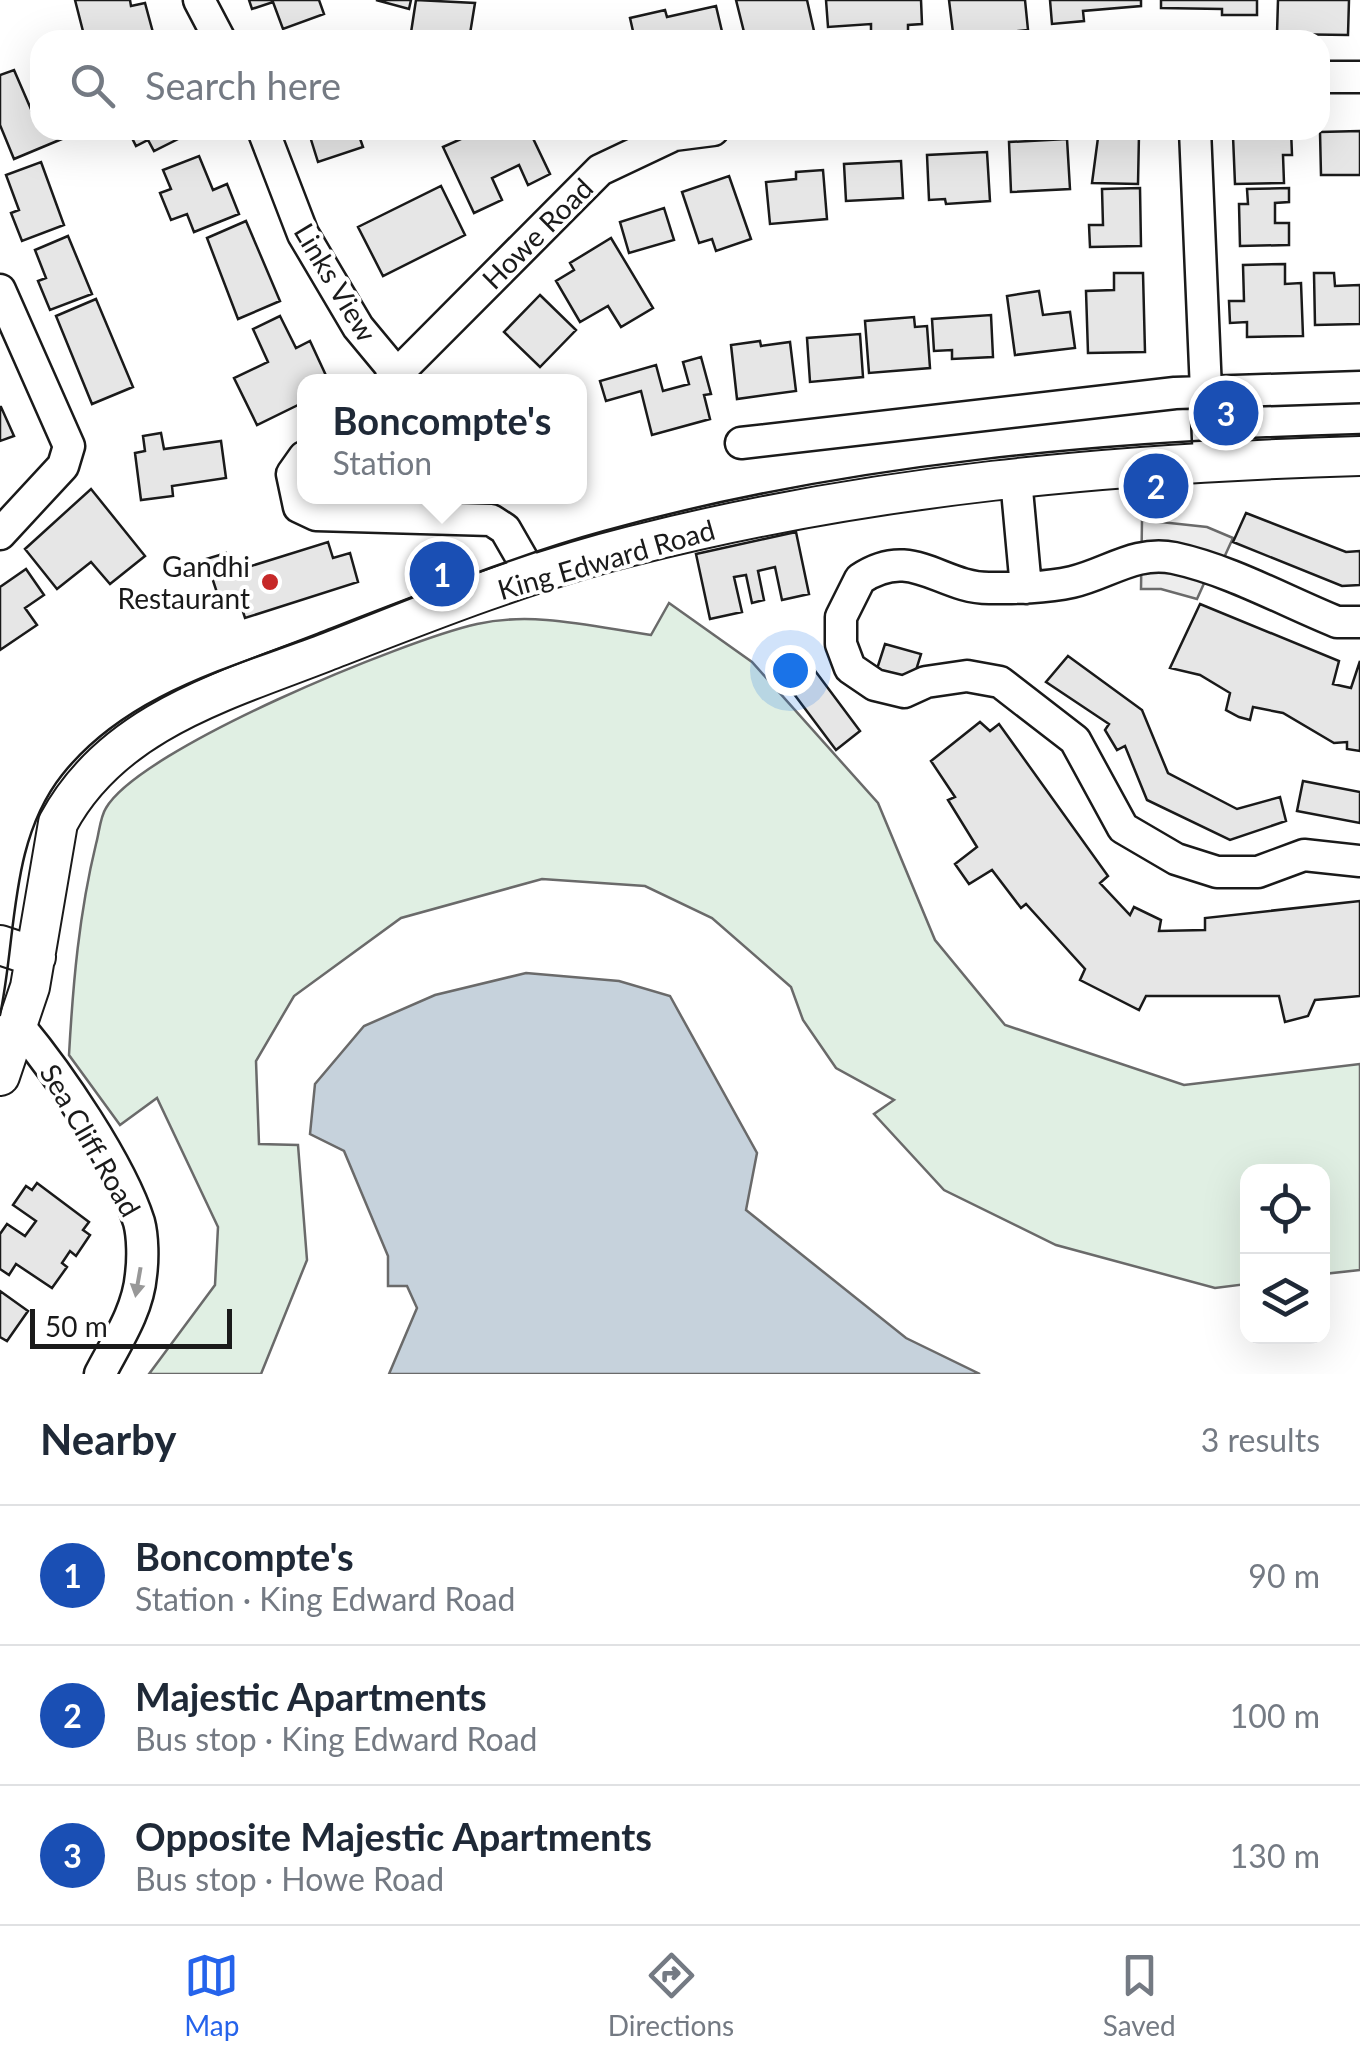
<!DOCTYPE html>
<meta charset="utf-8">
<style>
body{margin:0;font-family:Lato,sans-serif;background:#f2f2f3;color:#1f2937}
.controls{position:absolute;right:30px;bottom:30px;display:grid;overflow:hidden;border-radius:20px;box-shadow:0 10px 40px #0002}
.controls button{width:90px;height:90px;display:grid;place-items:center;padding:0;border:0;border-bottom:2px solid #e0e1e3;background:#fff;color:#1f2937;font:50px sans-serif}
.scale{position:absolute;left:30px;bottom:25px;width:202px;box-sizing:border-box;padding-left:10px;border:5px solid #1a1a1a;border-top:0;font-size:28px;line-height:35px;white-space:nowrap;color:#1a1a1a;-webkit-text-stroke:8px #fff;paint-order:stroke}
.you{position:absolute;left:790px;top:670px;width:35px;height:35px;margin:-25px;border:8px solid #fff;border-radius:50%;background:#1a73e8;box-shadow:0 0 0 15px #1a73e833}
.badge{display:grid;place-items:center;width:65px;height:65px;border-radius:50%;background:#2563eb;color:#fff;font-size:32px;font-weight:700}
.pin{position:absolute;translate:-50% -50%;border:5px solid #fff;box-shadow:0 2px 10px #0006}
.popup{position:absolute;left:297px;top:374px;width:290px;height:130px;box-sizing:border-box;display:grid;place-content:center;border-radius:20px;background:#fff;filter:drop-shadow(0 2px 8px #0005);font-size:32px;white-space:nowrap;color:#747a83}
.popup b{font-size:38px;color:#1f2937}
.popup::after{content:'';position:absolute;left:50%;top:100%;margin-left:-20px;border:20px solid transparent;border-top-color:#fff}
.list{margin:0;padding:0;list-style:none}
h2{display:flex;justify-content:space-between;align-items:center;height:130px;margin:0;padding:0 40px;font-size:42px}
h2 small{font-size:32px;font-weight:400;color:#747a83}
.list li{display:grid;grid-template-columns:65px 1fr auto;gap:30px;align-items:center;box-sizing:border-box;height:140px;padding:0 40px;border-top:2px solid #e0e1e3}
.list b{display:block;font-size:38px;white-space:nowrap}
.list p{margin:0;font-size:32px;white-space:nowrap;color:#747a83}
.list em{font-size:32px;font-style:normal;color:#747a83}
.icon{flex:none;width:55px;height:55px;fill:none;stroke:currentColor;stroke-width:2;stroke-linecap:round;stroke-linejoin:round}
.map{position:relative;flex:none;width:1360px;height:1374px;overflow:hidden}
.search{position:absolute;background:#fff;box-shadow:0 10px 40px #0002;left:30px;right:30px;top:30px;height:110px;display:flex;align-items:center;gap:25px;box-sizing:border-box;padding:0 35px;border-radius:30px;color:#747a83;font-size:38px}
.sheet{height:550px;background:#fff}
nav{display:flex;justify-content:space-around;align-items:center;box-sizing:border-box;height:140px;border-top:2px solid #e0e1e3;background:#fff;font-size:28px;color:#747a83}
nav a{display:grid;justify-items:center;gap:5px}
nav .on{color:#2563eb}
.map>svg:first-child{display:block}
</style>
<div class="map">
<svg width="1360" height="1374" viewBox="0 0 1360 1374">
<rect width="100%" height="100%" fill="#fff"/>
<path fill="#e0efe3" stroke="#6a6a6a" stroke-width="2.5" d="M669,603l83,59 126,141 57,137 70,85 179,60 176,-21v206l-37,4 -1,-102h-74l-1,112 -32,4 -159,-43 -112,-55 -70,-76 20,-14 -58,-32 -33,-48 -12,-33 -79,-69 -67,-32 -103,-7 -141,39 -107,78 -38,65 3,83 39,1 9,115 -46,114h-112l66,-89 3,-58 -61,-129 -37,27 -51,-70c4,-72 10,-141 27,-211 3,-10 4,-27 10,-36 35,-60 299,-168 371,-184 57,-13 118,3 174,11z"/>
<path fill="#ededed" stroke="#6a6a6a" stroke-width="2.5" d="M1142,520l65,7 26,11 -11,24 -7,-3 -18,40 -36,-10h-20z"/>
<path fill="#c6d2dc" stroke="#6a6a6a" stroke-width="2.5" d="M526,973l93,8 51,15 87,157 -11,57 160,128 74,36h-591l28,-66 -10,-22h-19v-30l-44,-105 -34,-17 5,-50 49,-58 71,-31z"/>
<path fill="#e6e6e6" stroke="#1a1a1a" stroke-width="2.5" d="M75,0h55l1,6 14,-3 10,37h-50l-2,-5 -18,4z
M249,0h70l5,14 -41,15 -10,-27 -21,7z
M376,0h35l-2,9z
M416,0l59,3 -6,37 -59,-1z
M736,0h71l9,40h-70z
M826,0h95l1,24 -14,1v7l-37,2v-10l-43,3z
M949,0h76l3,30 -61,7v-5l-14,1z
M1050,0h91v6l-58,5 1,10 -32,3z
M1161,0h96v15h-35v-6l-61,-1z
M1278,0h71l-1,35 -71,-1z
M716,6l8,34h-89l-5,-22 35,-8 2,7z
M14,70l26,60h26l3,6 -55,23 -14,-34v-50z
M128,130h66v1l-40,20 -6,-11 -12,6z
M308,130h49l6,17 -45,15z
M465,130h64l21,44 -22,11 -9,-20 -27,13 10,22 -28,13 -31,-66 25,-11z
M1099,130l40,4 -1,50 -46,-1z
M1247,130h44l1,25h-9l1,28 -49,1 -2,-48h15z
M1360,131v44h-39l-1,-43z
M1067,139l3,50 -59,3 -2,-50z
M987,152l3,49 -44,3 -1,-5 -16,1 -2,-45z
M199,156l14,34 14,-6 12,30 -45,18 -7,-18 -16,6 -11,-27 11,-4 -8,-19z
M901,161l2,37 -57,3 -2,-37z
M41,162l23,63 -42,16 -11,-28 8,-3 -13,-35z
M823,170l4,49 -57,5 -4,-42 30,-3v-7z
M729,176l22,63 -35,12 -4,-12 -13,4 -17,-51z
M441,186l24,49 -82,41 -25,-49z
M1140,188l1,58 -51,1 -1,-22h14l-1,-36z
M1289,188v14l-14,1v20h14v22l-49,1 -1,-42h9l-1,-15z
M664,208l10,32 -45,13 -9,-31z
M246,221l34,80 -42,18 -31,-81z
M68,236l24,58 -42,16 -12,-29 8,-3 -11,-28z
M611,238l42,70 -32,19 -13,-21 -28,16 -24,-41 18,-11 -4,-7z
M1285,264v20l16,-1 2,53 -56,1v-15l-17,1 -1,-22h15l-1,-36z
M1114,273h29l2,79 -57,1 -2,-62 28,-1z
M1314,273h20l1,13 25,-1v39l-45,1z
M1039,291l4,24 27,-3 5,36 -60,7 -8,-59z
M540,295l36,35 -36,37 -36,-35z
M96,299l37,88 -41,17 -36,-88z
M991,315l2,42 -41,2v-9l-18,1 -2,-32z
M280,316l16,32 14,-7 19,41h-25v20l-47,23 -23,-47 34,-16 -15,-33z
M914,317l1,10 12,-1 3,42 -61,5 -4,-52z
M860,334l3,43 -53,5 -3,-44z
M760,341l1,5 29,-4 6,49 -59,8 -6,-54z
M701,357l10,37 -7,1 6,24 -58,16 -11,-44 -35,10 -6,-20 56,-16 7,26 26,-7 -6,-22z
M1,407l13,29 -14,5v-34z
M161,433l3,16 57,-8 5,37 -54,8 1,10 -32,4 -6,-47 10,-2 -2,-15z
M91,489l54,67 -35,28 -19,-22 -34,27 -32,-40z
M1246,513l100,39 14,-1v34l-18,1 -109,-44z
M796,532l13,62 -27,6 -7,-33 -17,4 6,29 -12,3 -6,-28 -12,2 8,35 -32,7 -14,-65z
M328,542l5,16 17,-5 8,29 -113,36 -7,-22 -18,6 -14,-43 20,-6 6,19z
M26,569l18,26 -19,13 12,17 -37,25v-63z
M1200,604l139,57 -6,23 18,4 9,-27v90l-13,-2v-7l-13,1 -51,-30 -30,-6 -3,13 -11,-3 -13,-7 4,-17 -30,-18 -30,-7z
M885,644l36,10 -9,29 -36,-11z
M1068,656l74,54 26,63 69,36 43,-12 6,24 -56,19 -83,-40 -22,-54 -8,4 -12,-20 4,-6 -63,-42z
M810,664l50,67 -24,19 -51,-68z
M980,722l10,9 9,-7 109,152 -8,7 30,32 4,-8 27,13 -2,11 46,-1v-12l155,-17v95l-45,4 -7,16 -23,6 -6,-26h-133l-7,14 -59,-30 5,-11 -59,-65 -5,4 -29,-38 -23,14 -14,-20 22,-17 -29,-47 7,-3 -24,-36z
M1303,781l57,11v31l-63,-12z
M37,1183l52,39 -6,8 7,5 -14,21 -6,-5 -8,12 5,4 -15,21 -36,-24 -7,11 -9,-6v-35l7,-10 18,12 11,-15 -23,-16 13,-19 6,4z
M0,1291l28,20 -21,30 -7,-4z"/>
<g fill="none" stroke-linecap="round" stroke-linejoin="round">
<g stroke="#1a1a1a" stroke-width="35">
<path id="minor" d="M199,0l21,40
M1320,77h40
M263,130l40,104 55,93 39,47
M1195,130l14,332
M0,290l69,156 -6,20 -63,68
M389,382l211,-212 74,-35 39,-5
M741,443l434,-50 185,-6
M304,457l-12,17 7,33 17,8 175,5 14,9 27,47
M1016,479l10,109
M1360,622h-23c-52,-21 -107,-52 -163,-64 -38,-8 -67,16 -102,24 -27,6 -56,6 -83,6 -49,0 -77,-44 -129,-9l-19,38v27l9,24 25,17 29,7 22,-10 41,-6 33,6 75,58 48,88 53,31 41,13h41l46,-17 56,6
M19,1026c40,48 101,137 120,196 4,15 4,38 2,53 -3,36 -25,68 -41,99"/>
</g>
<g stroke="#1a1a1a" stroke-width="42">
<path id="major" d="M0,945l36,12
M0,1076l30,-89 28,-164c54,-101 167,-132 267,-171 100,-39 203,-80 307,-106 237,-61 484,-83 728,-90"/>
</g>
<use href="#minor" stroke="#fff" stroke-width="30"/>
<use href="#major" stroke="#fff" stroke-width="38"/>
<path stroke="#1a1a1a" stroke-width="2.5" d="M0,1015c17,-80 9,-173 62,-240 64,-81 168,-107 260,-142 93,-36 187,-76 282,-102 244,-68 504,-90 756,-97"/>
</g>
<defs><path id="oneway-solid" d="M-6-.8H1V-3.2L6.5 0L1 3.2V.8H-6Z" transform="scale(2.5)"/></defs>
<use fill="#989898" href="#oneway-solid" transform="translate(138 1282) rotate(100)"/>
<circle fill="#c62828" stroke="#fff" stroke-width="4" cx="270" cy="582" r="10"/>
<g text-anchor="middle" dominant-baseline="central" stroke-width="8" stroke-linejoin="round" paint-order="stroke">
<g font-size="28" fill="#1a1a1a" stroke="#fff">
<text transform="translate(537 233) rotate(-45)">Howe Road</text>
<text transform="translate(336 282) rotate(59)">Links View</text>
<text transform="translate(606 559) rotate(-16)">King Edward Road</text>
<text transform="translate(91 1140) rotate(60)">Sea Cliff Road</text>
</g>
<g font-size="28" fill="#1a1a1a" stroke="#fff" text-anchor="end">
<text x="250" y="566">Gandhi<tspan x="250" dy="32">Restaurant</tspan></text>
</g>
</g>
</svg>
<div class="controls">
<button><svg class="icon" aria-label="locate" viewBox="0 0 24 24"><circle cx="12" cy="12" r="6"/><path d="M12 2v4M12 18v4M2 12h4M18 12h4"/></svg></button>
<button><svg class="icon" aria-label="layers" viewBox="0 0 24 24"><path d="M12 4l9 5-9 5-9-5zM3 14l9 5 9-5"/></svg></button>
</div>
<div class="scale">50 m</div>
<div class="you"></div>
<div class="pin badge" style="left:442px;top:574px;background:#1a4fb4">1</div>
<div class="popup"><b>Boncompte's</b>Station</div>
<div class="pin badge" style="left:1156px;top:486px;background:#1a4fb4">2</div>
<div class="pin badge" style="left:1226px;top:413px;background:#1a4fb4">3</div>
<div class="search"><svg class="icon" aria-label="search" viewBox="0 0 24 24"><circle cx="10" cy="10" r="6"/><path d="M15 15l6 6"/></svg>Search here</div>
</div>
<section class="sheet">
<h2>Nearby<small>3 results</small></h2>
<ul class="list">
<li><span class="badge" style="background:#1a4fb4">1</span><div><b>Boncompte's</b><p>Station · King Edward Road</p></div><em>90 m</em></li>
<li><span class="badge" style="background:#1a4fb4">2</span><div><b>Majestic Apartments</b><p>Bus stop · King Edward Road</p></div><em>100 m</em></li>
<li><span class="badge" style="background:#1a4fb4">3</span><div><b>Opposite Majestic Apartments</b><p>Bus stop · Howe Road</p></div><em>130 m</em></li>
</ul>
</section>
<nav>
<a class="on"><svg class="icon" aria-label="map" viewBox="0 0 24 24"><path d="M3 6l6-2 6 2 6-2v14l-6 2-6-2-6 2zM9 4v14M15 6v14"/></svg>Map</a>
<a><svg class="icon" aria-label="directions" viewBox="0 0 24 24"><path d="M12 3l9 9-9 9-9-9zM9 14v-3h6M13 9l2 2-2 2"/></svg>Directions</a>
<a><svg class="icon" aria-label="saved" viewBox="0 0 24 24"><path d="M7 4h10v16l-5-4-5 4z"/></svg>Saved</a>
</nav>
